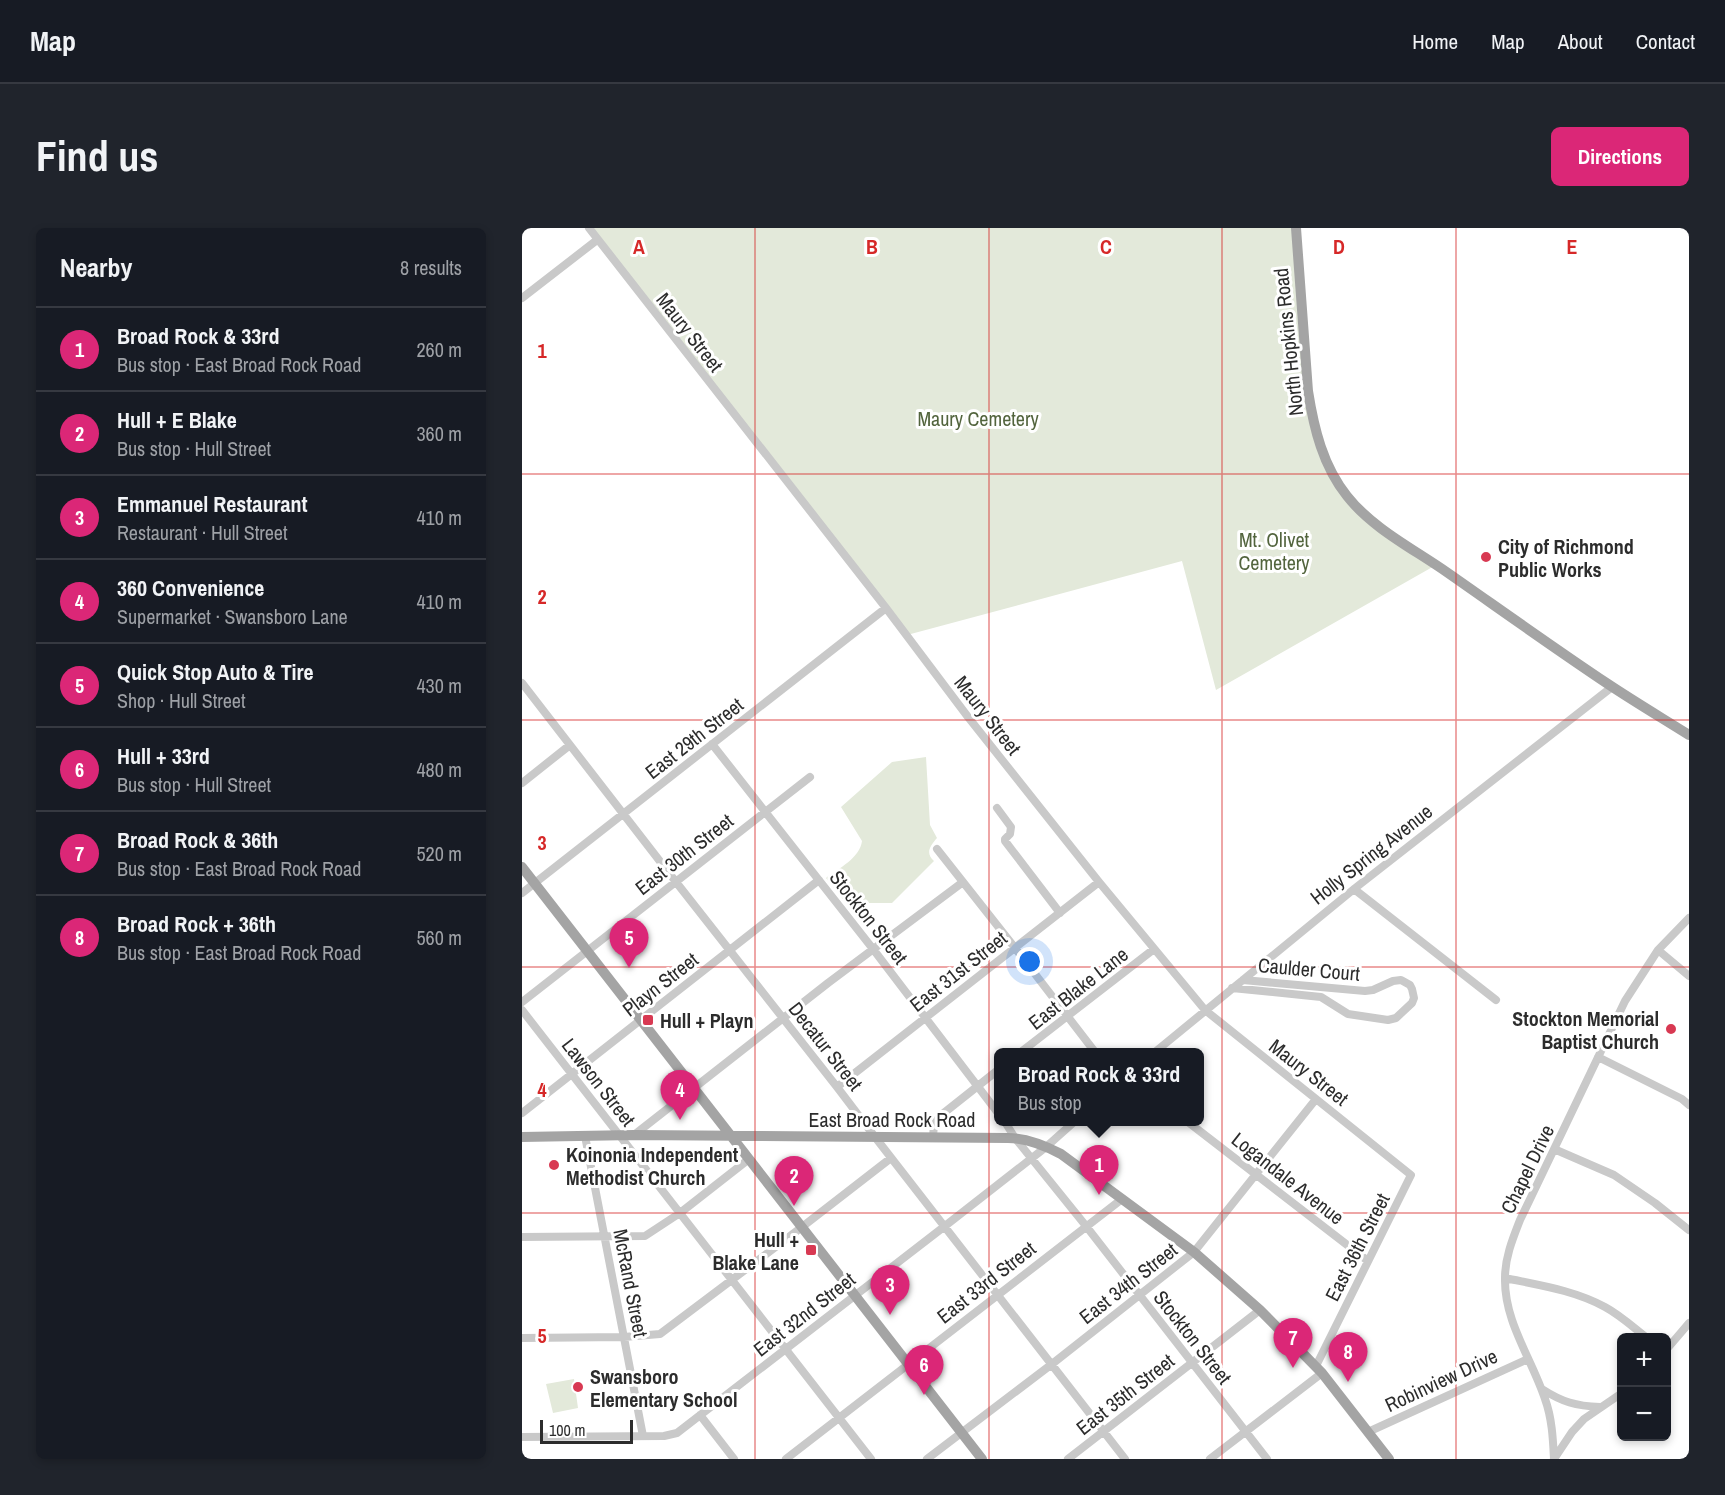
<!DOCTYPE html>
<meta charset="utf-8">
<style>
body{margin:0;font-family:"Archivo Narrow",sans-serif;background:#20242c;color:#f1f3f6}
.controls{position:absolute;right:18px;bottom:18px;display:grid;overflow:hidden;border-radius:9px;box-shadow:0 3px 9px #0003}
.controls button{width:54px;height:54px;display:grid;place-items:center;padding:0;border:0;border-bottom:2px solid #363941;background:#171b24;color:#f1f3f6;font:30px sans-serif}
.scale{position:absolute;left:18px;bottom:15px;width:93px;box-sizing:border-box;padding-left:6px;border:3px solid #2c2c2c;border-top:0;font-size:16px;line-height:21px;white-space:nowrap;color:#2c2c2c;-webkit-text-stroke:4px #fff;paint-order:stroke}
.you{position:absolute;left:508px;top:734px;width:21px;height:21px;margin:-15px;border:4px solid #fff;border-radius:50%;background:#1a73e8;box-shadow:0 0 0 9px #1a73e833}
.badge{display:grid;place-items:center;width:39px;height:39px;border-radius:50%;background:#db2777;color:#fff;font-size:20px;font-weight:700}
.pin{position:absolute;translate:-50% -50px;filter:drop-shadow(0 2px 3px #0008)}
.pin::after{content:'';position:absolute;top:32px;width:21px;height:18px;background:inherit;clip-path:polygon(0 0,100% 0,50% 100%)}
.popup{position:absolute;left:472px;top:820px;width:210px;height:78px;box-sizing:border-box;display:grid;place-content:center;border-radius:9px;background:#171b24;filter:drop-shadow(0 2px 4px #0005);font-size:20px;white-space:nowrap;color:#9ea1a6}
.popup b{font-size:22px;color:#f1f3f6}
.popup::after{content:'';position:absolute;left:50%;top:100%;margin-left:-12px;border:12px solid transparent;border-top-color:#171b24}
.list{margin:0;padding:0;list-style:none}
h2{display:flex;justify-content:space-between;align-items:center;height:78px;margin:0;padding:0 24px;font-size:26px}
h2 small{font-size:20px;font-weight:400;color:#9ea1a6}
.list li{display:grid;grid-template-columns:39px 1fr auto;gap:18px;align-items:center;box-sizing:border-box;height:84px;padding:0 24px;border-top:2px solid #363941}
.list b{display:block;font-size:22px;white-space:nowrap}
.list p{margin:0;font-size:20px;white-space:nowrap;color:#9ea1a6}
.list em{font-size:20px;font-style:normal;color:#9ea1a6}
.map{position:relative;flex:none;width:1167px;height:1231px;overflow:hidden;border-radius:9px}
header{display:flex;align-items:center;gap:36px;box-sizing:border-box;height:84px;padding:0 30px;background:#171b24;border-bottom:2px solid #363941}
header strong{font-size:28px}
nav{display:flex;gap:33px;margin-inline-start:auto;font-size:21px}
.intro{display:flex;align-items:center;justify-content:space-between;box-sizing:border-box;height:144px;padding:0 36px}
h1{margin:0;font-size:42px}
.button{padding:15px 27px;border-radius:9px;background:#db2777;color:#fff;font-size:21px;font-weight:700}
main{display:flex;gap:36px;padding:0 36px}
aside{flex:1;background:#171b24;border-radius:9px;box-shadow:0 3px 9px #0003}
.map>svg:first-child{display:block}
</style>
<header>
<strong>Map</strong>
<nav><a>Home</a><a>Map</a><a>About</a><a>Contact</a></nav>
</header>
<div class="intro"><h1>Find us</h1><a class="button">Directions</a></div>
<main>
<aside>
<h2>Nearby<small>8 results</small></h2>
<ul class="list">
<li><span class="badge">1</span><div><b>Broad Rock &amp; 33rd</b><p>Bus stop · East Broad Rock Road</p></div><em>260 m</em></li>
<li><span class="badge">2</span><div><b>Hull + E Blake</b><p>Bus stop · Hull Street</p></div><em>360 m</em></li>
<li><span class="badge">3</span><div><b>Emmanuel Restaurant</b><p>Restaurant · Hull Street</p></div><em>410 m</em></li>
<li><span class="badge">4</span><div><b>360 Convenience</b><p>Supermarket · Swansboro Lane</p></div><em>410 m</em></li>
<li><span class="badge">5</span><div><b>Quick Stop Auto &amp; Tire</b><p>Shop · Hull Street</p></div><em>430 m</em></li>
<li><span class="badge">6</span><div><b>Hull + 33rd</b><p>Bus stop · Hull Street</p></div><em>480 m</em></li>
<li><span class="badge">7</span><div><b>Broad Rock &amp; 36th</b><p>Bus stop · East Broad Rock Road</p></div><em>520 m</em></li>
<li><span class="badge">8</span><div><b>Broad Rock + 36th</b><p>Bus stop · East Broad Rock Road</p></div><em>560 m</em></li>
</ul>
</aside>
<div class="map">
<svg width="1167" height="1231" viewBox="0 0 1167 1231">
<rect width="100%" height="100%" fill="#fff"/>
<path fill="#e3e9da" d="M67,0h703l15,154 13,61 28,53 88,69 -220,125 -34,-129 -275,74z
M404,529l4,68 7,13c-7,8 -12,15 -3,23l-42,42h-46l-20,-25c13,-10 34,-20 36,-37l-21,-34 51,-45z
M52,1151l4,29 -25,5 -7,-29z"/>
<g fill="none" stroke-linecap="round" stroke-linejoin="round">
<path stroke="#c9c9c9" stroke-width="8" d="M67,0l297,380 82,109 131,165 106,128 206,165 -95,191
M0,70l75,-58
M0,455l154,199 161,205 38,50 250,322
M190,516l161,205 125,164
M0,555l48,-38
M475,580l14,19 -1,7 -5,5v2l55,72
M415,621l78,99 80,104
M832,661l142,111
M0,665l364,-285
M1136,722l31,26
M710,760l89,9 27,17 40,6 8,-2 16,-15 2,-5 -2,-9 -2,-4 -9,-5 -8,1 -20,9 -8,1 -122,-11
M0,774l288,-225
M0,782l349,449
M499,824l133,-103
M633,824l199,-163 258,-202
M1076,829l84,42 7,6
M315,859l262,-205
M0,885l297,-233
M483,894l10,16 71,88 181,233
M666,894l180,139
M112,907l194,-152 135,-101
M63,908l58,300
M411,909l1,-13 6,-8 58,-46
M1032,921l60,26 41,28 34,27
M0,1009l123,-1 35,-23 69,-54
M983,1050c33,7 69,12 100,29 15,8 28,20 42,31
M0,1110l102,-1 36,-3 142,-107 89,-69
M1144,1122l23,-27
M1020,1161c20,13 34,17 58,18
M178,1187l34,44
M846,1204l160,-73
M0,1209l142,-1 13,-3 268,-207 101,-79 28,-25
M264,1231l336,-260
M405,1231l125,-95 142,-112 122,-153
M546,1231l192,-149
M688,1231l112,-86
M1032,1231c-1,-20 -2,-41 -9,-60 -13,-40 -41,-77 -40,-121 0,-21 8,-40 15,-58l105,-219 33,-51 31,-32
M1032,1231l18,-27 12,-13 38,-26"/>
<path stroke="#a4a4a4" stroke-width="10" d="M774,0l12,163c6,38 15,75 39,105 26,33 67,53 101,77 53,37 106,75 160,111 27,18 54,34 81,51
M0,639l460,592
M0,909l112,-2 374,3c19,0 36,7 53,16l133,98 66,58 62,63 67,86"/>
</g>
<path fill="none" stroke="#d62828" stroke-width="1.5" stroke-opacity="0.55" d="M233,0v1231M467,0v1231M700,0v1231M934,0v1231M0,246h1167M0,492h1167M0,739h1167M0,985h1167"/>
<g fill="#d83952" stroke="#fff" stroke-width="2">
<circle cx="964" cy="329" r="6"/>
<rect x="120" y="786" width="12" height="12" rx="3"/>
<circle cx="1149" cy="801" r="6"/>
<circle cx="32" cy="937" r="6"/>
<rect x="283" y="1016" width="12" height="12" rx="3"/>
<circle cx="56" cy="1159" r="6"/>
</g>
<g text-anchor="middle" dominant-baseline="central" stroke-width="6" stroke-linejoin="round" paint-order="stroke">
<g font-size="20" fill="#2c2c2c" stroke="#fff">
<text transform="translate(168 104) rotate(52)">Maury Street</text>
<text transform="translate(766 114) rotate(-96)">North Hopkins Road</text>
<text transform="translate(466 487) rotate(52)">Maury Street</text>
<text transform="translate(172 510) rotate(-38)">East 29th Street</text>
<text transform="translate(162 626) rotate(-38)">East 30th Street</text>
<text transform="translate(849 626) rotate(-38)">Holly Spring Avenue</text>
<text transform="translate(347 689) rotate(52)">Stockton Street</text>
<text transform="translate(787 741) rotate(5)">Caulder Court</text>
<text transform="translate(436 743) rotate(-38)">East 31st Street</text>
<text transform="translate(138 756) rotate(-38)">Playn Street</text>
<text transform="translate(556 760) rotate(-38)">East Blake Lane</text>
<text transform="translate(304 818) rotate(52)">Decatur Street</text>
<text transform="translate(787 844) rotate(38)">Maury Street</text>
<text transform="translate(77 854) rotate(52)">Lawson Street</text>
<text x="370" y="891">East Broad Rock Road</text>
<text transform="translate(1005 941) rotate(-64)">Chapel Drive</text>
<text transform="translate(766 950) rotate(38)">Logandale Avenue</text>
<text transform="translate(835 1019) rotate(-63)">East 36th Street</text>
<text transform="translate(464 1054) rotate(-38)">East 33rd Street</text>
<text transform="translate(109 1055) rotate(79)">McRand Street</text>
<text transform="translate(606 1055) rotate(-38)">East 34th Street</text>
<text transform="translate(282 1086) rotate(-38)">East 32nd Street</text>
<text transform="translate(671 1109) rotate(52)">Stockton Street</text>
<text transform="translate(919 1152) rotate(-25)">Robinview Drive</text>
<text transform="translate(603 1166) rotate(-38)">East 35th Street</text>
</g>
<g font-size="20" fill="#52643d" stroke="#fff">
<text x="456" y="190">Maury Cemetery</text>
<text x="752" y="311">Mt. Olivet<tspan x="752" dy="23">Cemetery</tspan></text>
</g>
<g font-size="20" font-weight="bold" fill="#2c2c2c" stroke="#fff" text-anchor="start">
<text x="976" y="318">City of Richmond<tspan x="976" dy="23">Public Works</tspan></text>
<text x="1137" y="790" text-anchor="end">Stockton Memorial<tspan x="1137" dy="23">Baptist Church</tspan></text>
<text x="138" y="792">Hull + Playn</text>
<text x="44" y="926">Koinonia Independent<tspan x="44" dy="23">Methodist Church</tspan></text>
<text x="277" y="1011" text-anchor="end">Hull +<tspan x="277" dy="23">Blake Lane</tspan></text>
<text x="68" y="1148">Swansboro<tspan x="68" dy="23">Elementary School</tspan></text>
</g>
</g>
<g font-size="20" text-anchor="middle" font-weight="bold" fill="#d62828" stroke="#fff" stroke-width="6" stroke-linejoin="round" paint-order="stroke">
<text x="117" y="26">A</text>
<text x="350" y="26">B</text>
<text x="584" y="26">C</text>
<text x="817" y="26">D</text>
<text x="1050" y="26">E</text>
<text x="20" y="130">1</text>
<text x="20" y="376">2</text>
<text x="20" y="622">3</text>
<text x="20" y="869">4</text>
<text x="20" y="1115">5</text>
</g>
</svg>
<div class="controls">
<button>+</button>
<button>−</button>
</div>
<div class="scale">100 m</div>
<div class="you"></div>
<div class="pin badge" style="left:577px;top:967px">1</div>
<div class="popup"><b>Broad Rock &amp; 33rd</b>Bus stop</div>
<div class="pin badge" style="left:272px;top:978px">2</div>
<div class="pin badge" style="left:368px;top:1087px">3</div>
<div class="pin badge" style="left:158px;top:892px">4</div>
<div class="pin badge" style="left:107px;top:740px">5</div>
<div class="pin badge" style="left:402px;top:1167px">6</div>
<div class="pin badge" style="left:771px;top:1140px">7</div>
<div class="pin badge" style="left:826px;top:1154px">8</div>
</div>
</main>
